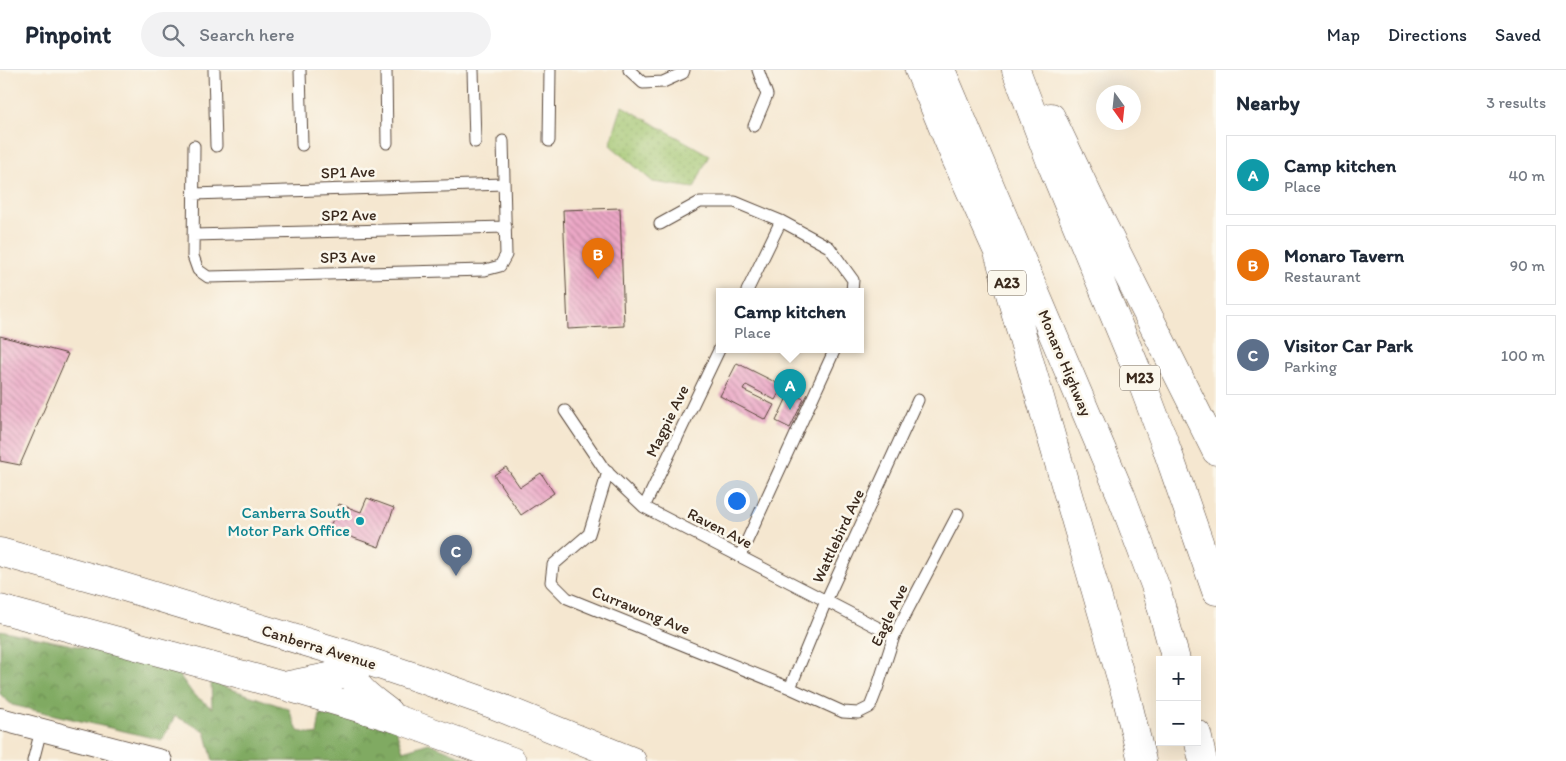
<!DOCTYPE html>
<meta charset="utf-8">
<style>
body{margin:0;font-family:Itim,sans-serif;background:#f2f2f3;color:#1f2937}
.controls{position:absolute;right:15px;bottom:15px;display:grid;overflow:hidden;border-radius:0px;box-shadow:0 5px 20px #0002}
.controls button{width:45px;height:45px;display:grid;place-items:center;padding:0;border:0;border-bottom:1px solid #e0e1e3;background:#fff;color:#1f2937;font:25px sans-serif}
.compass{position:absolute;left:1096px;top:15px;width:45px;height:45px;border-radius:50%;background:#fff;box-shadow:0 5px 20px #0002;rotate:165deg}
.you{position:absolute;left:736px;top:430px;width:18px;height:18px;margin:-12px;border:4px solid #fff;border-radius:50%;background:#1a73e8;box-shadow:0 0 0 8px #1a73e833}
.badge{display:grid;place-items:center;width:32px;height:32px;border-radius:50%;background:#ea580c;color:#fff;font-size:16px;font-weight:700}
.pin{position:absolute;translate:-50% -41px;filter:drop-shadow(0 1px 2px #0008)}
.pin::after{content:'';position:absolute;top:26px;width:18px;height:15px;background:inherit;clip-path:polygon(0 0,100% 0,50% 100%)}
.popup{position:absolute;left:716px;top:218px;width:148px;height:65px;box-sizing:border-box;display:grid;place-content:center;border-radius:0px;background:#fff;filter:drop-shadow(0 1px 4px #0005);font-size:16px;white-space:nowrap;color:#747a83}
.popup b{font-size:19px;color:#1f2937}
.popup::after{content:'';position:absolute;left:50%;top:100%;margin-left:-10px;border:10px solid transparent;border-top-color:#fff}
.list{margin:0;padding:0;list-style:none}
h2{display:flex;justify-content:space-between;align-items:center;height:65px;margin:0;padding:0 20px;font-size:21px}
h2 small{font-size:16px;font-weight:400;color:#747a83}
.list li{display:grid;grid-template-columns:32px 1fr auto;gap:15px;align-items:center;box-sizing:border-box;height:80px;margin:0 10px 10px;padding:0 10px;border:1px solid #e0e1e3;border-radius:0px}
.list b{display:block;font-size:19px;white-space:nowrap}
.list p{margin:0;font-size:16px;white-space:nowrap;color:#747a83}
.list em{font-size:16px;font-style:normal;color:#747a83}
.icon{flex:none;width:28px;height:28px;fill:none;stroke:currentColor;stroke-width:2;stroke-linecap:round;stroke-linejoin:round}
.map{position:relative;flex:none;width:1216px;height:691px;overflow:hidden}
header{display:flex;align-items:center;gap:30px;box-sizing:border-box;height:70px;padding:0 25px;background:#fff;border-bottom:1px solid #e0e1e3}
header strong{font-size:24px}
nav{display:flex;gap:28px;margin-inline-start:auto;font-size:18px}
.search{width:350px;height:45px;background:#f2f2f3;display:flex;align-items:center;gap:12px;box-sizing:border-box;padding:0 18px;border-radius:28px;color:#747a83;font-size:19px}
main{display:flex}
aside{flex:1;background:#fff}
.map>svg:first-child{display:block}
</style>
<header>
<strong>Pinpoint</strong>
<div class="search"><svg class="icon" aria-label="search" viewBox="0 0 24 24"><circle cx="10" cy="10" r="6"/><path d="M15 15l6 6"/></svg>Search here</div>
<nav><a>Map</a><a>Directions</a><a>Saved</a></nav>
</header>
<main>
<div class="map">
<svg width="1216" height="691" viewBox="0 0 1216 691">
<defs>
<pattern id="forest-crowns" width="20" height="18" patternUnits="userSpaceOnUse" patternTransform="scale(1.25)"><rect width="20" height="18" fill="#80aa62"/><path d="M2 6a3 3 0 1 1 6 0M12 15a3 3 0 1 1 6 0" fill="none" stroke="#6a8b50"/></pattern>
<pattern id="park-dots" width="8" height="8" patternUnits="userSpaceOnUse" patternTransform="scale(1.25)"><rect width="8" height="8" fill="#a1c56f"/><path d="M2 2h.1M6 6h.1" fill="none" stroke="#84a05b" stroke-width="1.8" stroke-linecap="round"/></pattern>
<pattern id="building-back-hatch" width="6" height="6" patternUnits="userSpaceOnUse" patternTransform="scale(1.25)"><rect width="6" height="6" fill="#eba7c6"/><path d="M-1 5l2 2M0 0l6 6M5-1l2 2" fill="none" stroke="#c088a0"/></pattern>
</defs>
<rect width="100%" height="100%" fill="#fbf7ec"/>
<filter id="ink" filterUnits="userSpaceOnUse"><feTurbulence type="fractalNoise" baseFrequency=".02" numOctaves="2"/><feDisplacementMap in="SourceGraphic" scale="10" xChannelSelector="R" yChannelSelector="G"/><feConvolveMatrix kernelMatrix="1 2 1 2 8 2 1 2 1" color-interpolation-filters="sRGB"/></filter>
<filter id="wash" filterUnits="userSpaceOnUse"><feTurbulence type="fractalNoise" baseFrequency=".0096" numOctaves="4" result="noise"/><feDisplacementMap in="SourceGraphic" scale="20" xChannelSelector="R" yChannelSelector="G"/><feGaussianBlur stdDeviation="1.12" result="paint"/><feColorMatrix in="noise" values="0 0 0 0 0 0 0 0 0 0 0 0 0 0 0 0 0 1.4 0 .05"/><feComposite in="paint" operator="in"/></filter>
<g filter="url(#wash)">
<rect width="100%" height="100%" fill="#f5e7d0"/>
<path fill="url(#forest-crowns)" stroke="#5e6a40" d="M0,560l173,36 20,28 19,14 -1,-26 78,27 9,22 19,4 3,-21 75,13 8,24 26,-8 44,18h-260l-8,-30 -30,-15 -13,24 -150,-35 -12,-11z"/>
<path fill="url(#park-dots)" stroke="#6e7846" d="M622,36l87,49 -15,33 -41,-6 -43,-37z"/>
<g id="blocks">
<path fill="url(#building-back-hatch)" d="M620,138l4,118 -56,3 -5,-119z
M0,266l68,18 -48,111 -20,-4z
M737,293l46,23 -8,14 -29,-15 -3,5 31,15 -8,15 -46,-24z
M789,323l15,6 -14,29 -14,-7z
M506,397l14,20 21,-14 13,20 -33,22 -27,-40z
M367,428l27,10 -15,39 -50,-18 10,-25 22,8z"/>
</g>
</g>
<g filter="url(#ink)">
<use href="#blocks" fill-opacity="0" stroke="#574639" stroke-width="1"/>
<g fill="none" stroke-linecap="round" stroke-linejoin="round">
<g stroke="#574639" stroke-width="13">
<path id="service" d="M214,0l2,76
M300,0l2,75
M386,0l1,73
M473,0l2,72
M629,0l14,13 20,-1 20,-9 1,-3
M754,56l13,-31 -9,-25
M549,71l1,-71
M194,76l-1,110 5,14 10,7 277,-7 15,-4 6,-11 -3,-114
M194,124l310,-10
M660,154l40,-22h35l46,19 48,26 24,33 -1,11
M193,165l313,-8
M747,221l34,-70
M565,341l39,58 40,38 250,129
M608,402l-19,62 -36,31 -2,17 16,16 223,90 53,24 15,1 12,-6 7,-18 17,-53 64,-122
M644,437l76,-159
M740,486l95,-207
M790,618l36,-87 92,-201
M33,691l8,-31"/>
</g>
<g stroke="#574639" stroke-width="24">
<path id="minor" d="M0,649l161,42"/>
</g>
<g stroke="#574639" stroke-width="29">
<path id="trunk" d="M0,482l111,31 241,73 72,24 68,24 140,57
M0,539l284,77 113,33 115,42
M352,586c-3,32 14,38 36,56
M289,615l49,-10 6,-5 8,-14"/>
</g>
<g stroke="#574639" stroke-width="29">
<path id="motorway" d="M919,0l36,87 43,95 129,447 15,62
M941,0l180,425 35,93 20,72
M1016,0l37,98 88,212 24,64 51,147
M1051,47l38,80 127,254
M1197,664l6,27"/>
</g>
<use href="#service" stroke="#fff" stroke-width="11"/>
<use href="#minor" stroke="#fff" stroke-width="22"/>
<use href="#trunk" stroke="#fff" stroke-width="28"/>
<use href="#motorway" stroke="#fff" stroke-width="28"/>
</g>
</g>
<circle fill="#0f9aa8" stroke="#fbf7ec" stroke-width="2" cx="360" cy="451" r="5"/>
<g text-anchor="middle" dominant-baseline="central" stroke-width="5" stroke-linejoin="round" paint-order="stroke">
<g fill="#fbf7ec" stroke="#75685c" stroke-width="1">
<rect x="988" y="200.5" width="38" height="25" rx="4"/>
<rect x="1120" y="295.5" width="40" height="25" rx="4"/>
</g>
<g font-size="15" font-weight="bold" fill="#3b2a1e">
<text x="1007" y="213">A23</text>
<text x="1140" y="308">M23</text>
</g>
<g font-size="16" fill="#3b2a1e" stroke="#fbf7ec">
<text transform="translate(348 102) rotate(-2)">SP1 Ave</text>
<text transform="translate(349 145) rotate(-1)">SP2 Ave</text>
<text transform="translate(348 187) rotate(-1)">SP3 Ave</text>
<text transform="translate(1065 293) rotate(67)">Monaro Highway</text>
<text transform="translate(667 351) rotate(-64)">Magpie Ave</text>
<text transform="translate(720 458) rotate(27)">Raven Ave</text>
<text transform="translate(838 466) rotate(-65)">Wattlebird Ave</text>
<text transform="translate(641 540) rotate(22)">Currawong Ave</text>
<text transform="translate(889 545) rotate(-65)">Eagle Ave</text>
<text transform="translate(319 577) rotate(17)">Canberra Avenue</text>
</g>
<g font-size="16" fill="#0d838f" stroke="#fbf7ec" text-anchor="end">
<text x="350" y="442">Canberra South<tspan x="350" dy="18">Motor Park Office</tspan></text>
</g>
</g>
</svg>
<div class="controls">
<button>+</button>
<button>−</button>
</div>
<svg class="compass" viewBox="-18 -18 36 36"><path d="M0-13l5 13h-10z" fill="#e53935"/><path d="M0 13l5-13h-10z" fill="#747a83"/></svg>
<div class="you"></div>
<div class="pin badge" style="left:790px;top:340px;background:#0f9aa8">A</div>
<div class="popup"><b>Camp kitchen</b>Place</div>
<div class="pin badge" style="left:598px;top:209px;background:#e8710a">B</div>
<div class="pin badge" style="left:456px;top:506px;background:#5c6f8a">C</div>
</div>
<aside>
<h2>Nearby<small>3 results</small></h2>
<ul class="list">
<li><span class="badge" style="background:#0f9aa8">A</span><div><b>Camp kitchen</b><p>Place</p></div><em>40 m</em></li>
<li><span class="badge" style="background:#e8710a">B</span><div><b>Monaro Tavern</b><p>Restaurant</p></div><em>90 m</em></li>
<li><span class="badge" style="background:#5c6f8a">C</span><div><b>Visitor Car Park</b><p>Parking</p></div><em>100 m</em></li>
</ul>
</aside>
</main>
